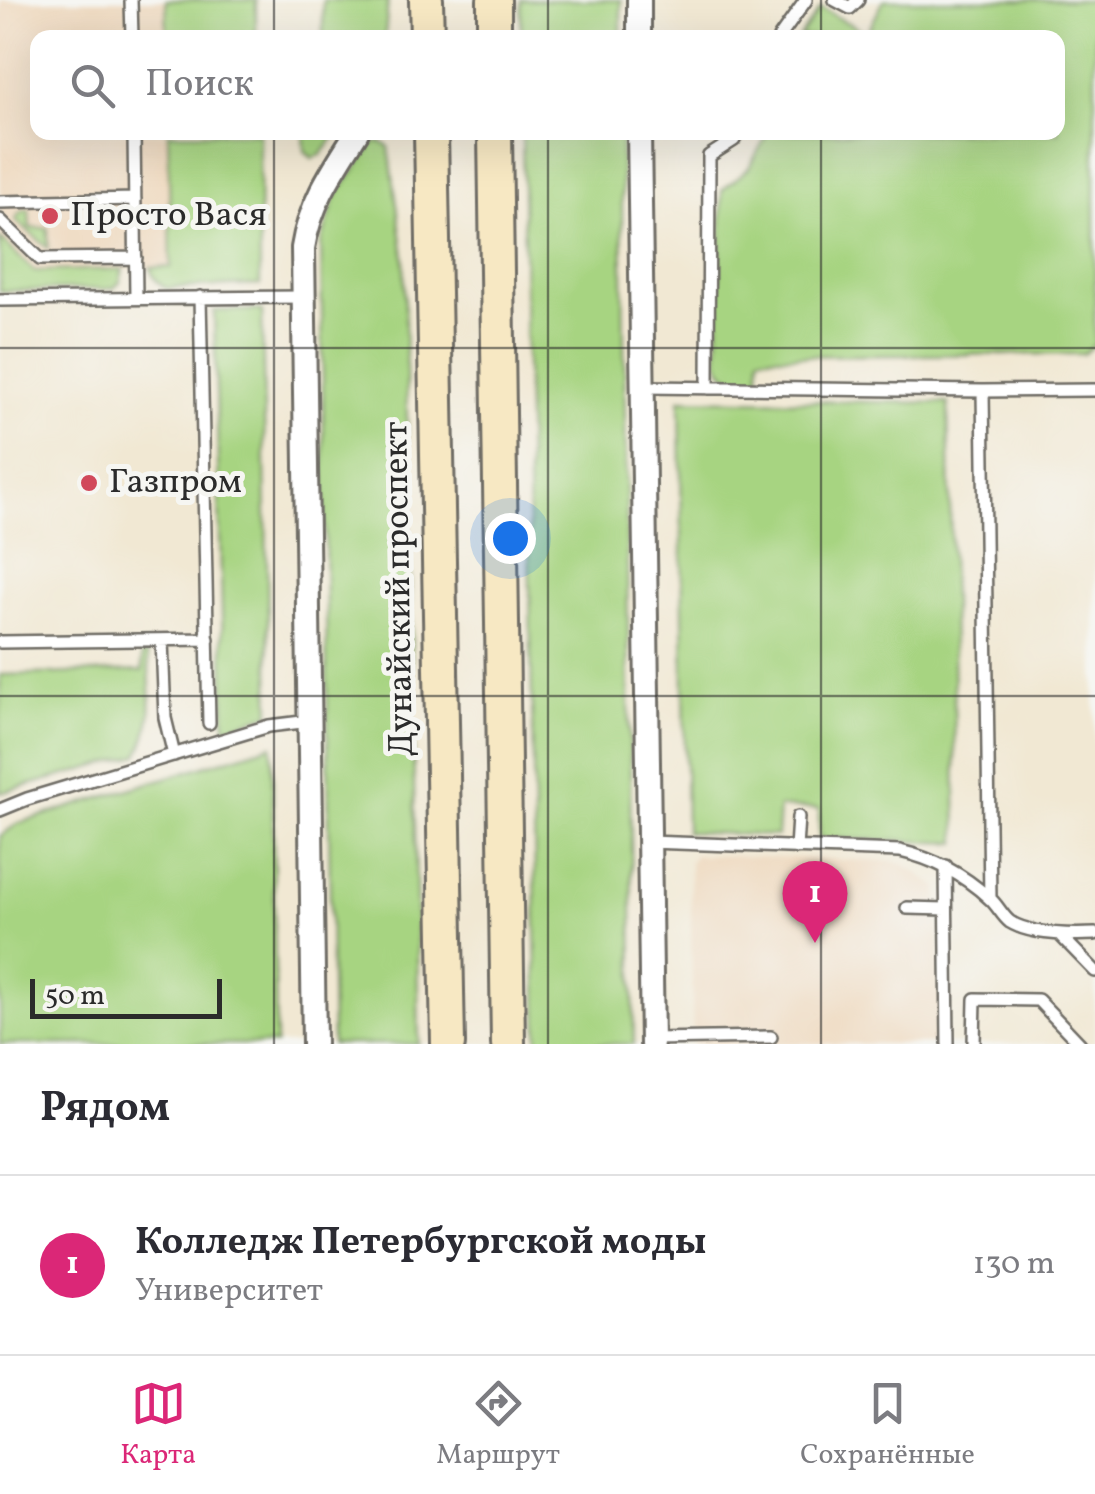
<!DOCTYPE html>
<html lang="ru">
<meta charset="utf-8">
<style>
body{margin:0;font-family:Vollkorn,serif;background:#f7f7f7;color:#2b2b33}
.scale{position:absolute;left:30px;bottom:25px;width:192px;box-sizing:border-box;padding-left:10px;border:5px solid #2b2b2b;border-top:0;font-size:28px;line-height:35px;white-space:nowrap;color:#2b2b2b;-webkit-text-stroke:8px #f6f6f2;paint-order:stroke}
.you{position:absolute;left:510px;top:538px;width:35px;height:35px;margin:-25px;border:8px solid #fff;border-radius:50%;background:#1a73e8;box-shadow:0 0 0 15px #1a73e833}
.badge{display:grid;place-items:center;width:65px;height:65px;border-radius:50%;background:#db2777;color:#fff;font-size:32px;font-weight:700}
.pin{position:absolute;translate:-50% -82px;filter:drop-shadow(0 2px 5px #0008)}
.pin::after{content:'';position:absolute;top:52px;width:35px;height:30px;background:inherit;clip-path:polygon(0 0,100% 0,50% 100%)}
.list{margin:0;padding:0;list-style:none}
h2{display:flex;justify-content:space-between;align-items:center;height:130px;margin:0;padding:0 40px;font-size:42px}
h2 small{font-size:32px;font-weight:400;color:#7c7c81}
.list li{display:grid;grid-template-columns:65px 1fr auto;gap:30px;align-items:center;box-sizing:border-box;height:180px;padding:0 40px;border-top:2px solid #e1e1e2}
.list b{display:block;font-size:38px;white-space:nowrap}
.list p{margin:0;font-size:32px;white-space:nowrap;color:#7c7c81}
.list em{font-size:32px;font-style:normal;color:#7c7c81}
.icon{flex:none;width:55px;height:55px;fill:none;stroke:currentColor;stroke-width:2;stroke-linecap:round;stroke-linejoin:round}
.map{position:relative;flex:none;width:1095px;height:1044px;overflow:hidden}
.search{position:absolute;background:#fff;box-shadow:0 10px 40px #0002;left:30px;right:30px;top:30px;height:110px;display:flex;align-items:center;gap:25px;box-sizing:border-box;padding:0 35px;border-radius:20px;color:#7c7c81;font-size:38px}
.sheet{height:310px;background:#fff}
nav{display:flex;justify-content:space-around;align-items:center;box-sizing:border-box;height:140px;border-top:2px solid #e1e1e2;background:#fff;font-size:28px;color:#7c7c81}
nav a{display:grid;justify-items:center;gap:5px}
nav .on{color:#db2777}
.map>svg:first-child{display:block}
</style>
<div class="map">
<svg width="1095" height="1044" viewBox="0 0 1095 1044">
<rect width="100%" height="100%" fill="#f6f6f2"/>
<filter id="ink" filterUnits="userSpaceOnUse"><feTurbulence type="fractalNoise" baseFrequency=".01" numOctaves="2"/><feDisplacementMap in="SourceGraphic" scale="20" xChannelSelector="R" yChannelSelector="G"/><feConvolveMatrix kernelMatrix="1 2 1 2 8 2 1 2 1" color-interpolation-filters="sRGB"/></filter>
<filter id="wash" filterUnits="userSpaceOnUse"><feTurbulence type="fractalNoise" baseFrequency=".0048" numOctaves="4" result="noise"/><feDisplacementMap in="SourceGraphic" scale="40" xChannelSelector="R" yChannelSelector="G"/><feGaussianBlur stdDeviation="2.25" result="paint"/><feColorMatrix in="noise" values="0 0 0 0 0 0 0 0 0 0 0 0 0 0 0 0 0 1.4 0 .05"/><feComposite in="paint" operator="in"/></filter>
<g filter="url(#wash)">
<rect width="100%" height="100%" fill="#f1e8d3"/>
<path fill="#eed7bb" d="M0,0h166l1,37 -129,1v94l130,1 3,134 -137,4 -34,-33z
M695,855l197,6 15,5 31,21 4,157h-249l-3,-183z"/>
<path fill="#a7d481" stroke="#698056" stroke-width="2.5" d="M166,0h90v37h-89z
M323,0h65l-3,37h-62z
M521,0h100v37h-100z
M884,0h211v344l-12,10 -323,2 -1,23c-18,1 -38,1 -41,-21l4,-168 26,-21 20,-36 290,-1v-94l-258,-1 20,-29 47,25z
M168,133h91l1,152 -95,3 -11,-10 -4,-10 21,-1z
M304,133v-1l34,1 -17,22 -9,3 -7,-7z
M522,133h99l13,911h-96z
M381,142l8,5 15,109 15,788h-87l-11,-800 14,-46 39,-55z
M25,210h4l1,18h18v20l-32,-27 2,-6z
M0,238l34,33 89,-2 -3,13 -6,6 -8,1 -106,2z
M262,310l8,404 -45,14 -11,-417z
M680,399l268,4 9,440 -138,-5v-29l-40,-2 -2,29 -91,-4z
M145,652l3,4c2,35 8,67 -10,99l-138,38v-118l142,-4v-17z
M272,745l4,299h-276v-208l19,-13z"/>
</g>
<g filter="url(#ink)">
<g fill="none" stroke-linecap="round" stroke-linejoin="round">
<g stroke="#706d66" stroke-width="16">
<path id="lane" d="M131,0l1,38
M835,0l15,8 8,-8
M779,38l27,-38
M134,132l2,166
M0,202l135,-3
M0,220l40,39 96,-1
M200,297l9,426
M0,300l303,-3
M642,387l341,4
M708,388l1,-232 25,-16 4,-8
M162,640l3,78 9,37
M0,642l208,-3
M0,810l27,-11 242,-73 41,-5
M648,842l252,9c35,8 63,23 89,47 8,6 13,18 21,24 21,13 61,13 85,12
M796,848l2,-31
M946,866l2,178
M990,899l-7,-508 112,-1
M907,908l39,1
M1060,935l35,36
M652,1039l119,-2
M974,1044l1,-45 63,1 42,44"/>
</g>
<g stroke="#706d66" stroke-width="28">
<path id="street" d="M639,38v-38
M639,132l13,912
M314,1044l-11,-796c7,-45 30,-78 54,-116"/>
</g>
<g stroke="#706d66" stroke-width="38">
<path id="secondary" d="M426,0l1,38
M494,0v38
M431,132l17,912
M495,132l13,912"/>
</g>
<use href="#lane" stroke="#fff" stroke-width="11"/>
<use href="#street" stroke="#fff" stroke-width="22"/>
<use href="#secondary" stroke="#f7e8c3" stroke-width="32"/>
</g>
</g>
<path fill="none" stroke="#2b2b2b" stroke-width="2.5" stroke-opacity="0.55" d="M274,0v38M548,0v38M821,0v38M274,132v912M548,132v912M821,132v912M0,348h1095M0,696h1095"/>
<g fill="#d1495b" stroke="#f6f6f2" stroke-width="4">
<circle cx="50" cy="216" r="10"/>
<circle cx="89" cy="483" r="10"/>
</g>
<g text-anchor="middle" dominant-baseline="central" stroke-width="10" stroke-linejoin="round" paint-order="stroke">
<g font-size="35" fill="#2b2b2b" stroke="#f6f6f2" text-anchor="start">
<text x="70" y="216">Просто Вася</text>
<text x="109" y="483">Газпром</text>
</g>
<g font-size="35" fill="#2b2b2b" stroke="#f6f6f2">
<text transform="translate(400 589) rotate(-91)">Дунайский проспект</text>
</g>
</g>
</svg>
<div class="scale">50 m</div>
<div class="you"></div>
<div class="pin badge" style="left:815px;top:943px">1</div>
<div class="search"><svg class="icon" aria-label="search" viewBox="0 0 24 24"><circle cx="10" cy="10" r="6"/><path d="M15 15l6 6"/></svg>Поиск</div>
</div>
<section class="sheet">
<h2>Рядом<small></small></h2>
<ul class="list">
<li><span class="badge">1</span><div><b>Колледж Петербургской моды</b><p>Университет</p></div><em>130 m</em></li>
</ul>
</section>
<nav>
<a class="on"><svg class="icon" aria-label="map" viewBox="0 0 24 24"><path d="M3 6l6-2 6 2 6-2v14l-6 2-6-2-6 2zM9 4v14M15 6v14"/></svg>Карта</a>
<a><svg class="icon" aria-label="directions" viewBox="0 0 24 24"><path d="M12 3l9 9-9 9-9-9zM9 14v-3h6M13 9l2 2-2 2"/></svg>Маршрут</a>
<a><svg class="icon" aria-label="saved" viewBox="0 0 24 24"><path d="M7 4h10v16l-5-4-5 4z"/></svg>Сохранённые</a>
</nav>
